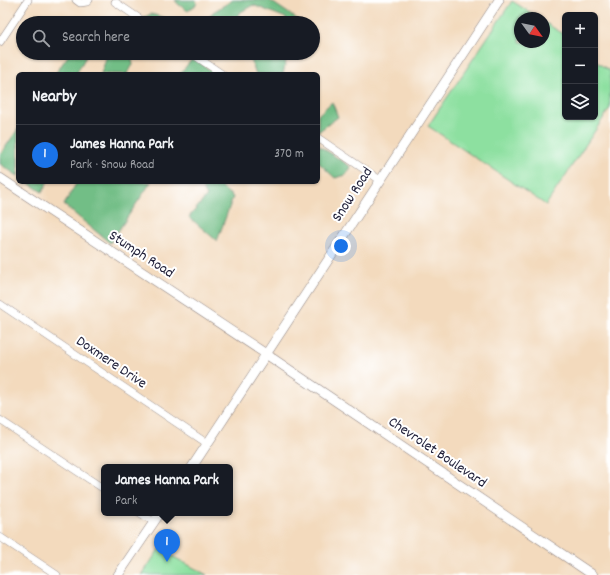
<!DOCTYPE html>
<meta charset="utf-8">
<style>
body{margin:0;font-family:Dekko,sans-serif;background:#242831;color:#f1f3f6}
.controls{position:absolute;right:12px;top:12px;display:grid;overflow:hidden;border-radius:6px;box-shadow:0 1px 3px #0004}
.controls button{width:36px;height:36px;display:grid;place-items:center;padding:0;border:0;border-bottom:1px solid #363941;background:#171b24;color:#f1f3f6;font:20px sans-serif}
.compass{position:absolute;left:514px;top:12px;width:36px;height:36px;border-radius:50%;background:#171b24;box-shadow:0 1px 3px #0004;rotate:123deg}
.you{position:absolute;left:341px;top:246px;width:14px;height:14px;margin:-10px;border:3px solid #fff;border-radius:50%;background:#1a73e8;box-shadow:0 0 0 6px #1a73e833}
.badge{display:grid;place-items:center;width:26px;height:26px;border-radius:50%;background:#1a73e8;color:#fff;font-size:13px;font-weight:700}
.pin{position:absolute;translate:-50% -33px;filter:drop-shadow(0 1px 2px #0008)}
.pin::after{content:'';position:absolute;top:21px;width:14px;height:12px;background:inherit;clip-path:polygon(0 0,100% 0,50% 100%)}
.popup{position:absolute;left:101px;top:464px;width:132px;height:52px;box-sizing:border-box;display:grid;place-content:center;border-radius:6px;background:#171b24;filter:drop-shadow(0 1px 3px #0005);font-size:13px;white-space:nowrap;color:#9ea1a6}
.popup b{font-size:15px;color:#f1f3f6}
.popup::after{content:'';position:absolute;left:50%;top:100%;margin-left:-8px;border:8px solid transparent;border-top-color:#171b24}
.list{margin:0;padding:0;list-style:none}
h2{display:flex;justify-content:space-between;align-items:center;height:52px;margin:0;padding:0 16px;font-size:17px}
h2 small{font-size:13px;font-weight:400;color:#9ea1a6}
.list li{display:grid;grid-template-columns:26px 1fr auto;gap:12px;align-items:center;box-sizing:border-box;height:60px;padding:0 16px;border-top:1px solid #363941}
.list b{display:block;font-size:15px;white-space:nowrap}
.list p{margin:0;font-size:13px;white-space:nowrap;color:#9ea1a6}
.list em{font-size:13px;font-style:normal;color:#9ea1a6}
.icon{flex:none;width:22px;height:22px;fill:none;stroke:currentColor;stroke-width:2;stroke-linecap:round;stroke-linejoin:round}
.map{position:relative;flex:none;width:610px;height:575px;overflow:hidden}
.search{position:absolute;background:#171b24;box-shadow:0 1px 3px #0004;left:16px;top:16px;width:304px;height:44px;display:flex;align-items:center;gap:10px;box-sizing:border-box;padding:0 14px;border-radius:22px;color:#9ea1a6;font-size:15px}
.panel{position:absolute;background:#171b24;box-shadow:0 1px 3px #0004;left:16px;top:72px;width:304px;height:112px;border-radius:6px}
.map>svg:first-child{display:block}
</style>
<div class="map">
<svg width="610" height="575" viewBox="0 0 610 575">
<rect width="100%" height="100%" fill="#fff"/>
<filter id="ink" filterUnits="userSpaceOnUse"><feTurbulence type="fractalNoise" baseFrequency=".025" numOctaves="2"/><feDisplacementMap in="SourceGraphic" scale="8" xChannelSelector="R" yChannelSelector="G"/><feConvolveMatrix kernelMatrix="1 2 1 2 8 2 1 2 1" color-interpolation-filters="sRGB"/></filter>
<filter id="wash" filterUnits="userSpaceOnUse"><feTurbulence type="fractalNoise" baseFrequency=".012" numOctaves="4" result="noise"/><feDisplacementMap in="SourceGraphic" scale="16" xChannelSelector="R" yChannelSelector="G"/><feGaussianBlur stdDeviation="0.9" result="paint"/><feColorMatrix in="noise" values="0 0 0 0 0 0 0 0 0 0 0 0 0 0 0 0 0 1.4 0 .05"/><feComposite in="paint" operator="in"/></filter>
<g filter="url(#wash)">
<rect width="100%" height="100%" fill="#f3dabd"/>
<path fill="#8de0a0" stroke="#58816e" d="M512,1l27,17h-19v24h24v-20l21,13v82h30v-56l15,10v37l-64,97 -118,-79z
M159,549l48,26h-65z"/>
<path fill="#72be86" stroke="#4a7060" d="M175,0h21l1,4 -9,7 -10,-7z
M233,0h36l34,23h-16l-1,-5 -33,-13 -14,8 -6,10h-28l8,-11z
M151,14l15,4 1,5h-30l2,-3z
M70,53h18l-12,21h-21z
M109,53l22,1 2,11 -6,8 1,1h-27l6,-19z
M244,53h15v1l1,-1h22l5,4 -4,17h-27l-5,-14z
M193,58l23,16h-36z
M332,102l6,15 -20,15v-17z
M18,129v47l-18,-12v-9z
M318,145l33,22 -5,8 -11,3 -17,-16z
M27,182h21l-6,10z
M77,182h74l-41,61 -46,-38z
M198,182h17l18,15 -16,44 -28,-24 18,-21z"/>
</g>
<g filter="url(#ink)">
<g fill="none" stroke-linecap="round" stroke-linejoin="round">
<g stroke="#8a7e7c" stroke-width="8">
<path id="minor" d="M76,0l4,3 7,-1 2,-2
M115,2l31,21
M0,42l28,-42
M191,53l31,21
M318,138l62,42
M0,304l208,140
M0,420l104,69
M140,513l14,9
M0,537l57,38"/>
</g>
<g stroke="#8a7e7c" stroke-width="10">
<path id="major" d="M0,178l266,176 327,221
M192,467l307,-467
M118,575l42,-62"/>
</g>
<use href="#minor" stroke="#fff" stroke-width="7"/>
<use href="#major" stroke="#fff" stroke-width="9"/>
</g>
</g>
<g text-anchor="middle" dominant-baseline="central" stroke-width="4" stroke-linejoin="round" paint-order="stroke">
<g font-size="15" fill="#22223b" stroke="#fff">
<text transform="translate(353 195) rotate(-57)">Snow Road</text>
<text transform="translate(141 255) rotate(33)">Stumph Road</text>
<text transform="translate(111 363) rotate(34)">Doxmere Drive</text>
<text transform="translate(437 453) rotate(34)">Chevrolet Boulevard</text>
</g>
</g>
</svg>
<div class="controls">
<button>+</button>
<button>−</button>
<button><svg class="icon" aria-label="layers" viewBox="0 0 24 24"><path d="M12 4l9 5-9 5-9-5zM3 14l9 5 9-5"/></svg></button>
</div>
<svg class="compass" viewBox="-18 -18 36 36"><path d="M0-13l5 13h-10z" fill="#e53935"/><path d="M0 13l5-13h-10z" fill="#9ea1a6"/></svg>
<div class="you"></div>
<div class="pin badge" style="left:167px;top:562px">1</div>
<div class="popup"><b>James Hanna Park</b>Park</div>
<div class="search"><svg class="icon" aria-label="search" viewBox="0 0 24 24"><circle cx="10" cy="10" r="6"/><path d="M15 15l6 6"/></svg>Search here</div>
<section class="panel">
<h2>Nearby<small></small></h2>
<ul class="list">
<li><span class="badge">1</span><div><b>James Hanna Park</b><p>Park · Snow Road</p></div><em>370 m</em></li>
</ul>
</section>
</div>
